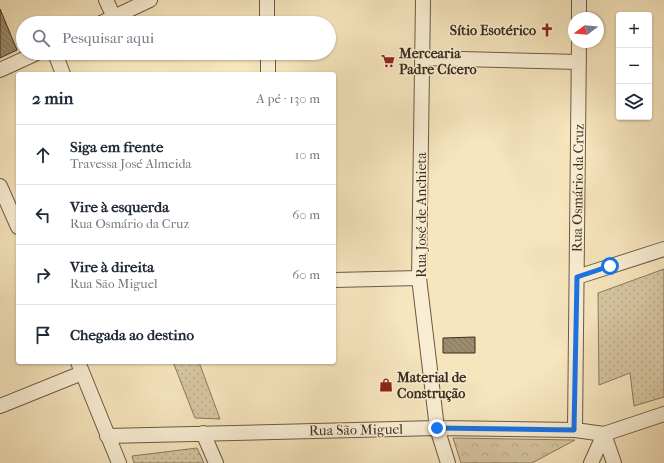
<!DOCTYPE html>
<html lang="pt">
<meta charset="utf-8">
<style>
body{margin:0;font-family:"IM FELL French Canon",serif;background:#f6f6f7;color:#1f2937}
.controls{position:absolute;right:12px;top:12px;display:grid;overflow:hidden;border-radius:4px;box-shadow:0 1px 3px #0004}
.controls button{width:36px;height:36px;display:grid;place-items:center;padding:0;border:0;border-bottom:1px solid #e0e1e3;background:#fff;color:#1f2937;font:20px sans-serif}
.compass{position:absolute;left:568px;top:12px;width:36px;height:36px;border-radius:50%;background:#fff;box-shadow:0 1px 3px #0004;rotate:254deg}
.stop{position:absolute;width:12px;height:12px;margin:-9px;border:3px solid #1a73e8;border-radius:50%;background:#fff}
.stop.end{background:#1a73e8;border-color:#fff;box-shadow:0 1px 4px #0008}
.list{margin:0;padding:0;list-style:none}
h2{display:flex;justify-content:space-between;align-items:center;height:52px;margin:0;padding:0 16px;font-size:17px}
h2 small{font-size:13px;font-weight:400;color:#747a83}
.list li{display:grid;grid-template-columns:26px 1fr auto;gap:12px;align-items:center;box-sizing:border-box;height:60px;padding:0 16px;border-top:1px solid #e0e1e3}
.list b{display:block;font-size:15px;white-space:nowrap}
.list p{margin:0;font-size:13px;white-space:nowrap;color:#747a83}
.list em{font-size:13px;font-style:normal;color:#747a83}
.icon{flex:none;width:22px;height:22px;fill:none;stroke:currentColor;stroke-width:2;stroke-linecap:round;stroke-linejoin:round}
.map{position:relative;flex:none;width:664px;height:463px;overflow:hidden}
.search{position:absolute;background:#fff;box-shadow:0 1px 3px #0004;left:16px;top:16px;width:320px;height:44px;display:flex;align-items:center;gap:10px;box-sizing:border-box;padding:0 14px;border-radius:22px;color:#747a83;font-size:15px}
.panel{position:absolute;background:#fff;box-shadow:0 1px 3px #0004;left:16px;top:72px;width:320px;height:292px;border-radius:4px}
.map>svg:first-child{display:block}
</style>
<div class="map">
<svg width="664" height="463" viewBox="0 0 664 463">
<defs>
<pattern id="grass-dots" width="8" height="8" patternUnits="userSpaceOnUse"><rect width="8" height="8" fill="#d7c6a2"/><path d="M2 2h.1M6 6h.1" fill="none" stroke="#b9aa8b" stroke-width="1.8" stroke-linecap="round"/></pattern>
<pattern id="forest-crowns" width="20" height="18" patternUnits="userSpaceOnUse"><rect width="20" height="18" fill="#d7c6a2"/><path d="M2 6a3 3 0 1 1 6 0M12 15a3 3 0 1 1 6 0" fill="none" stroke="#b9aa8b"/></pattern>
<pattern id="building-back-hatch" width="6" height="6" patternUnits="userSpaceOnUse"><rect width="6" height="6" fill="#9d8d70"/><path d="M-1 5l2 2M0 0l6 6M5-1l2 2" fill="none" stroke="#81745b"/></pattern>
</defs>
<rect width="100%" height="100%" fill="#f6e5bd"/>
<filter id="stains"><feTurbulence type="fractalNoise" baseFrequency=".005" numOctaves="4"/><feColorMatrix values="0 0 0 0 .2 0 0 0 0 .09 0 0 0 0 .02 0 0 0 .5 -.17"/></filter>
<radialGradient id="worn" r=".72"><stop offset=".6" stop-color="#630" stop-opacity="0"/><stop offset="1" stop-color="#630" stop-opacity=".3"/></radialGradient>
<path fill="url(#grass-dots)" stroke="#8a7a5f" d="M664,269v128l-30,9 -4,-33 -31,12 -1,-92z
M173,362h26l21,57 -25,-1z
M197,448l7,15h-70l-2,-7z"/>
<path fill="url(#forest-crowns)" stroke="#8a7a5f" d="M453,438l122,2 -43,23h-71z"/>
<path fill="url(#building-back-hatch)" stroke="#3d2d1c" d="M0,9l17,41 -17,8z
M475,337v16h-32v-15z"/>
<g fill="none" stroke-linecap="round" stroke-linejoin="round">
<g stroke="#6b5b44" stroke-width="16">
<path id="street" d="M106,0l8,17
M267,0v23
M423,0l-4,278 18,150 11,35
M579,0v18
M101,23l49,-23
M55,53l8,21
M268,53v21
M422,58l157,4
M0,70l37,-17
M0,186l18,41
M577,277l87,-28
M334,280l85,-2
M78,362l41,101
M0,406l82,-33
M575,430l4,-388
M203,433l13,30
M604,434l10,29
M107,436l330,-8 138,2 29,4 60,-20
M591,463l13,-29"/>
</g>
<use href="#street" stroke="#f9eed4" stroke-width="14"/>
</g>
<g fill="none" stroke-linecap="round" stroke-linejoin="round">
<path stroke="#1a73e8" stroke-width="5" d="M437,428l137,2 3,-153 33,-11"/>
</g>
<defs>
<g id="church-bare" transform="scale(1.08)"><path d="M-1.2-6h2.4v3.5h3.3v2.4h-3.3V6h-2.4V-.1h-3.3v-2.4h3.3Z" fill="#8f2418" stroke="#f9eed4" stroke-width="2.5" paint-order="stroke"/></g>
<g id="supermarket-bare" transform="scale(1.08)"><path d="M-6-5.5h2.5l.6 2H6L4.5 2H-2.5L-4.4-4H-6ZM-1.5 3.2a1.3 1.3 0 1 0 .1 0ZM3 3.2a1.3 1.3 0 1 0 .1 0Z" fill="#8f2418" stroke="#f9eed4" stroke-width="2.5" paint-order="stroke"/></g>
<g id="shop-bare" transform="scale(1.08)"><path d="M-5-2.5h2.3a2.7 3.5 0 0 1 5.4 0H5L5.5 6h-11ZM-1.5-2.5h3a1.5 2.3 0 0 0-3 0Z" fill="#8f2418" stroke="#f9eed4" stroke-width="2.5" paint-order="stroke"/></g>
</defs>
<g fill-rule="evenodd">
<use href="#church-bare" x="547" y="30"/>
<use href="#supermarket-bare" x="388" y="61"/>
<use href="#shop-bare" x="386" y="385"/>
</g>
<g text-anchor="middle" dominant-baseline="central" stroke-width="3" stroke-linejoin="round" paint-order="stroke">
<g font-size="14" font-weight="bold" fill="#3d2d1c" stroke="#f9eed4" text-anchor="start">
<text x="536" y="30" text-anchor="end">Sítio Esotérico</text>
<text x="399" y="53">Mercearia<tspan x="399" dy="16">Padre Cícero</tspan></text>
<text x="397" y="377">Material de<tspan x="397" dy="16">Construção</tspan></text>
</g>
<g font-size="14" fill="#3d2d1c" stroke="#f9eed4">
<text transform="translate(578 188) rotate(-89)">Rua Osmário da Cruz</text>
<text transform="translate(421 215) rotate(-90)">Rua José de Anchieta</text>
<text transform="translate(356 430) rotate(-1)">Rua São Miguel</text>
</g>
</g>
<rect width="100%" height="100%" filter="url(#stains)"/>
<rect width="100%" height="100%" fill="url(#worn)"/>
</svg>
<div class="controls">
<button>+</button>
<button>−</button>
<button><svg class="icon" aria-label="layers" viewBox="0 0 24 24"><path d="M12 4l9 5-9 5-9-5zM3 14l9 5 9-5"/></svg></button>
</div>
<svg class="compass" viewBox="-18 -18 36 36"><path d="M0-13l5 13h-10z" fill="#e53935"/><path d="M0 13l5-13h-10z" fill="#747a83"/></svg>
<div class="stop" style="left:610px;top:266px"></div>
<div class="stop end" style="left:437px;top:428px"></div>
<div class="search"><svg class="icon" aria-label="search" viewBox="0 0 24 24"><circle cx="10" cy="10" r="6"/><path d="M15 15l6 6"/></svg>Pesquisar aqui</div>
<section class="panel">
<h2>2 min<small>A pé · 130 m</small></h2>
<ul class="list">
<li><svg class="icon" aria-label="ahead" viewBox="0 0 24 24"><path d="M12 20V5M6 11l6-6 6 6"/></svg><div><b>Siga em frente</b><p>Travessa José Almeida</p></div><em>10 m</em></li>
<li><svg class="icon" aria-label="left" viewBox="0 0 24 24"><path d="M17 20v-9H6M10 6l-5 5 5 5"/></svg><div><b>Vire à esquerda</b><p>Rua Osmário da Cruz</p></div><em>60 m</em></li>
<li><svg class="icon" aria-label="right" viewBox="0 0 24 24"><path d="M7 20v-9h11M14 6l5 5-5 5"/></svg><div><b>Vire à direita</b><p>Rua São Miguel</p></div><em>60 m</em></li>
<li><svg class="icon" aria-label="arrive" viewBox="0 0 24 24"><path d="M6 21V4h12l-3 4 3 4H6"/></svg><div><b>Chegada ao destino</b></div></li>
</ul>
</section>
</div>
